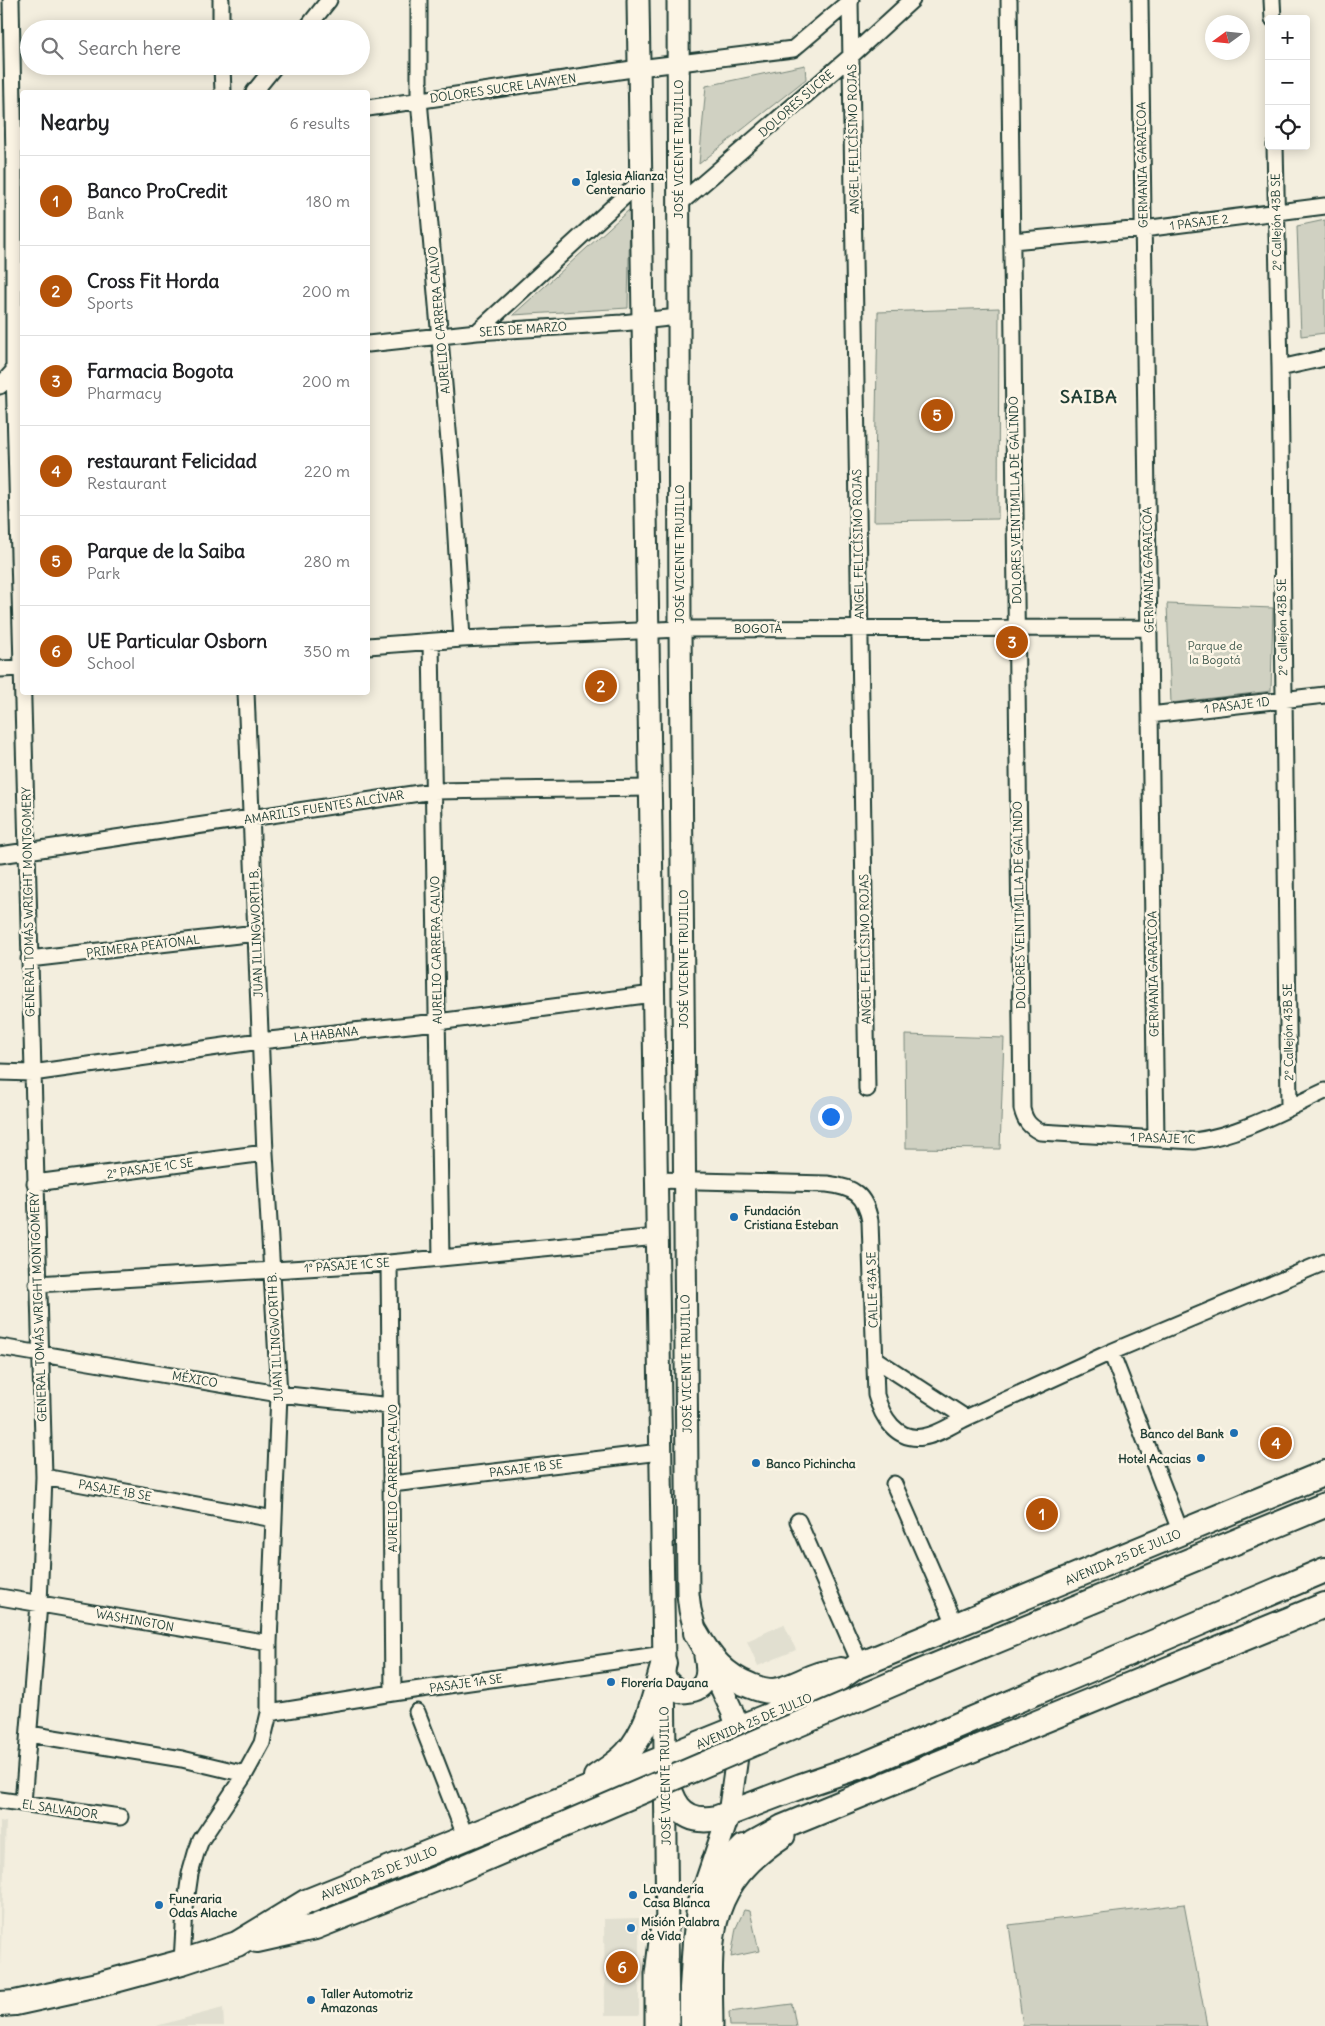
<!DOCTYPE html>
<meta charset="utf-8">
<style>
body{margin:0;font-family:Delius,sans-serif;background:#f2f2f2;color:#202124}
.controls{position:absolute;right:15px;top:15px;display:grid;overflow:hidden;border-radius:5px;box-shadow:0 2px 12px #0003}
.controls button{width:45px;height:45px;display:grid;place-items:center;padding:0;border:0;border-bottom:1px solid #e0e0e0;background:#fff;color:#202124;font:25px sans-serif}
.compass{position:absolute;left:1205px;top:15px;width:45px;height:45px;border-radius:50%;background:#fff;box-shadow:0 2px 12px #0003;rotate:255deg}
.you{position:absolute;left:830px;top:1116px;width:18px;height:18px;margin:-12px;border:4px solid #fff;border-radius:50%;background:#1a73e8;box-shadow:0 0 0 8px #1a73e833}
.badge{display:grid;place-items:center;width:32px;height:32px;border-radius:50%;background:#b45309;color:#fff;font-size:16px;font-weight:700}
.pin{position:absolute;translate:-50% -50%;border:2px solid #fff;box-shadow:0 1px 5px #0006}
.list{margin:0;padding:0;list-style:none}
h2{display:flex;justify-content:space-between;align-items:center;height:65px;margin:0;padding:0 20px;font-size:21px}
h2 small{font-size:16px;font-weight:400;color:#757577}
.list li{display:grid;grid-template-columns:32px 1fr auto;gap:15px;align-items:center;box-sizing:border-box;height:90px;padding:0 20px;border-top:1px solid #e0e0e0}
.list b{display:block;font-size:19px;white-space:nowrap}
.list p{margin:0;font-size:16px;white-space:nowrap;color:#757577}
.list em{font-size:16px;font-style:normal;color:#757577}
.icon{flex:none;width:28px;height:28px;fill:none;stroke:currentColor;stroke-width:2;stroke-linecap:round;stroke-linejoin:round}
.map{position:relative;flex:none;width:1325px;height:2026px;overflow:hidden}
.search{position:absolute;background:#fff;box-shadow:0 2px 12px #0003;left:20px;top:20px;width:350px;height:55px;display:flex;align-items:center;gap:12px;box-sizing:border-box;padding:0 18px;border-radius:28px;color:#757577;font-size:19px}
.panel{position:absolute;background:#fff;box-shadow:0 2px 12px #0003;left:20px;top:90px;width:350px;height:605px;border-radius:5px}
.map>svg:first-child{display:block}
</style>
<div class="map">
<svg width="1325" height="2026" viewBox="0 0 1325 2026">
<rect width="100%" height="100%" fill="#f3eede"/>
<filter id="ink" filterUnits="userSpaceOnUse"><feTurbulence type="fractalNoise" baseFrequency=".02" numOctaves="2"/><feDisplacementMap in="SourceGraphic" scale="10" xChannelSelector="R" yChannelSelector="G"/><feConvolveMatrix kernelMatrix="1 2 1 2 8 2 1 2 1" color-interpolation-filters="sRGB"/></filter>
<g filter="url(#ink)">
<path fill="#e1dfd0" d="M784,1624l12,26 -38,16 -11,-25z
M0,1821l6,1 -6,147z
M639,1918v97h-34l-1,-96z
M223,2008l1,18h-68z"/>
<path fill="#d0d1c2" stroke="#78877b" d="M805,65l1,14 -107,85 7,-78z
M630,209l-2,99 -115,7z
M1325,220v113l-24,3 -4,-110z
M999,308l-1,211 -124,2 4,-209z
M1167,604l106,4 -2,83 -100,12z
M905,1035l99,3 -4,111 -94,-1z
M1184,1904l23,122h-184l-14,-101z
M744,1910l6,1 9,40 -28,6 5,-29z
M792,2004l4,22h-66l-1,-14z"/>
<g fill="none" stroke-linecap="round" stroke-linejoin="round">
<g stroke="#1f3d34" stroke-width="19">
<path id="street" d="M11,0l3,160v211l30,1106 -5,127 -16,199
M221,0v29
M419,0v100l34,387 9,152
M850,0l17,1089
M1009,0l13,1109c3,12 7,17 18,23l154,9c46,-6 90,-31 131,-50
M1140,0l16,1139
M1272,0l1,19
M306,29l23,-29
M222,66l1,26
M254,92l21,-26
M368,108l271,-40 154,-19 58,-49
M1275,146l5,222 9,739
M678,205l173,-149 61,-56
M1012,241l131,-12 182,-23
M477,332l164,-151
M368,344l109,-12 145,-9 56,-6
M1280,368l45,-10
M0,386l18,-20
M431,642l10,616
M368,646l94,-7 218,-10 469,-1
M0,669l22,-1
M1150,715l175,-20
M0,855l433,-64 217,-3
M29,959l227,-26
M0,1072l32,1 228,-32 177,-19 216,-28
M656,1180l171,4c26,3 38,10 43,37l6,174c6,22 20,46 47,42 15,-2 30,-13 43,-19
M35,1183l230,-30
M389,1263l4,430
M37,1284l352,-21 268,-26
M0,1347l279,47 112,12
M1111,1352l70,181
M875,1359l91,59 145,-66 214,-90
M44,1477l230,42
M392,1484l268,-32
M894,1484l62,142
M798,1521l63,144
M0,1597l269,46
M417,1712l49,126
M269,1713l124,-20 271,-39
M29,1734l153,25 63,15
M0,1800l120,17
M182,1962l3,-53 5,-35 6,-21 5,-13 44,-66 17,-31 7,-30v-70l10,-249 -14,-241 -19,-461
M653,2026v-52l6,-49"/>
</g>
<g stroke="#1f3d34" stroke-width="25">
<path id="secondary" d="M638,0l26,1663 4,363
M678,0l2,629 8,965 2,16 6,23 36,78 6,18 1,13 -10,72 -25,74
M664,1677l6,7 11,8c24,0 29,-13 24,-36
M712,2026c-1,-86 -9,-137 72,-190"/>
</g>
<g stroke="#1f3d34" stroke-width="28">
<path id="primary" d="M696,1633c14,25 28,43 55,53 7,3 15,5 23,5 15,-2 29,-11 44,-16 7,-2 15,-3 23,-5
M913,1675l412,-170
M664,1767c6,31 15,59 53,51l84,-32 65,-22 459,-194
M596,1777c10,-7 22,-14 31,-24 22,-24 28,-60 37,-90
M734,1857l20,-14 29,-16 542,-222
M257,1940l58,-13 141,-56
M0,2004l15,-1 82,-18 85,-23 55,-18 69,-42 502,-202 49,-34 468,-193
M692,2026v-38l3,-46 5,-40 21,-32 23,-23"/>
</g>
<use href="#street" stroke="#fcf5e5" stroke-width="15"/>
<use href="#secondary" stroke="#fcf5e5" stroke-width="21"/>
<use href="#primary" stroke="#fcf5e5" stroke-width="24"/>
<g stroke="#1f3d34" stroke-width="28" stroke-linecap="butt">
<path id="primary-bridge" d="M456,1871l457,-196"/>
</g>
<use href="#primary-bridge" stroke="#fcf5e5" stroke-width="24"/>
</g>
</g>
<g fill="#1f6fb2" stroke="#fcf5e5" stroke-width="2">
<circle cx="576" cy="182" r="5"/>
<circle cx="734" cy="1217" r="5"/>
<circle cx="1234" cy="1433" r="5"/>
<circle cx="1201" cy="1458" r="5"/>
<circle cx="756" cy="1463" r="5"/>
<circle cx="611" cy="1682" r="5"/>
<circle cx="633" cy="1895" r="5"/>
<circle cx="159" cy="1905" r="5"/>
<circle cx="631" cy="1928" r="5"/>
<circle cx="311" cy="2000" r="5"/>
</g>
<g text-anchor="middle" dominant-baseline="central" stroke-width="5" stroke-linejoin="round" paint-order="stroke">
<g font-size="12" fill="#1f3d34" stroke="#fcf5e5">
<text transform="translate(503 88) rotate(-8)">DOLORES SUCRE LAVAYEN</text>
<text transform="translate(796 103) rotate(-41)">DOLORES SUCRE</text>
<text transform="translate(853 139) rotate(-91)">ANGEL FELICÍSIMO ROJAS</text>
<text transform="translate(678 149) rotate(-90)">JOSÉ VICENTE TRUJILLO</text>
<text transform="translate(1142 165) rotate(-91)">GERMANIA GARAICOA</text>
<text transform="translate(1199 222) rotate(-7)">1 PASAJE 2</text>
<text transform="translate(1276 222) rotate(-91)">2º Callejón 43B SE</text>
<text transform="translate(439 320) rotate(-95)">AURELIO CARRERA CALVO</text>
<text transform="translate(523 329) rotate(-4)">SEIS DE MARZO</text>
<text transform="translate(1015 500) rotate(-91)">DOLORES VEINTIMILLA DE GALINDO</text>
<text transform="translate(858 544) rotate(-91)">ANGEL FELICÍSIMO ROJAS</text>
<text transform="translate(679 554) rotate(-90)">JOSÉ VICENTE TRUJILLO</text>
<text transform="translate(1148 570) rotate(-91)">GERMANIA GARAICOA</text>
<text transform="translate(1282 627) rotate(-91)">2º Callejón 43B SE</text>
<text x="758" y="628">BOGOTÁ</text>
<text transform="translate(1237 705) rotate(-7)">1 PASAJE 1D</text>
<text transform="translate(324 807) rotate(-9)">AMARILIS FUENTES ALCÍVAR</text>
<text transform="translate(28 902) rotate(-91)">GENERAL TOMÁS WRIGHT MONTGOMERY</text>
<text transform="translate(1019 905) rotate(-91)">DOLORES VEINTIMILLA DE GALINDO</text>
<text transform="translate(256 933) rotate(-92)">JUAN ILLINGWORTH B.</text>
<text transform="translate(143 946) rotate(-7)">PRIMERA PEATONAL</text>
<text transform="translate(865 949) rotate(-91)">ANGEL FELICÍSIMO ROJAS</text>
<text transform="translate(436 950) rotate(-91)">AURELIO CARRERA CALVO</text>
<text transform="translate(683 959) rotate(-90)">JOSÉ VICENTE TRUJILLO</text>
<text transform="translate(1153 974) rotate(-91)">GERMANIA GARAICOA</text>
<text transform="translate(1288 1032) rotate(-91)">2º Callejón 43B SE</text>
<text transform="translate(326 1034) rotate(-6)">LA HABANA</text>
<text transform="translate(1163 1138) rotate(2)">1 PASAJE 1C</text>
<text transform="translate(150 1168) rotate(-8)">2° PASAJE 1C SE</text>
<text transform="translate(347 1265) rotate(-4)">1° PASAJE 1C SE</text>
<text transform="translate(872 1290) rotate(-92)">CALLE 43A SE</text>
<text transform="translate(38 1307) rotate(-92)">GENERAL TOMÁS WRIGHT MONTGOMERY</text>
<text transform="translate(275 1337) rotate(-93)">JUAN ILLINGWORTH B.</text>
<text transform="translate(686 1364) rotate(-91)">JOSÉ VICENTE TRUJILLO</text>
<text transform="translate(195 1379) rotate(10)">MÉXICO</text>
<text transform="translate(526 1468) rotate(-7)">PASAJE 1B SE</text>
<text transform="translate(392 1478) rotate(-90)">AURELIO CARRERA CALVO</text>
<text transform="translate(115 1490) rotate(10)">PASAJE 1B SE</text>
<text transform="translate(1123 1557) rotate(-23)">AVENIDA 25 DE JULIO</text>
<text transform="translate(135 1620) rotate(10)">WASHINGTON</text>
<text transform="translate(466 1683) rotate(-8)">PASAJE 1A SE</text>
<text transform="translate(754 1721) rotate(-23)">AVENIDA 25 DE JULIO</text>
<text transform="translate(665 1776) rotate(-91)">JOSÉ VICENTE TRUJILLO</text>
<text transform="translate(60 1809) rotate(8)">EL SALVADOR</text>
<text transform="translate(379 1873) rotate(-22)">AVENIDA 25 DE JULIO</text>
</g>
<g font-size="12" font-weight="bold" fill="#1f3d34" stroke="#fcf5e5" text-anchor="start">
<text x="586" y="175">Iglesia Alianza<tspan x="586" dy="14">Centenario</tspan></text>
<text x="744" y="1210">Fundación<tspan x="744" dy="14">Cristiana Esteban</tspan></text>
<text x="1224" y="1433" text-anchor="end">Banco del Bank</text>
<text x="1191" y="1458" text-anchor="end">Hotel Acacias</text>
<text x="766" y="1463">Banco Pichincha</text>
<text x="621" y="1682">Florería Dayana</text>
<text x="643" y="1888">Lavandería<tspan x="643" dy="14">Casa Blanca</tspan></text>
<text x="169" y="1898">Funeraria<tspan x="169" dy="14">Odas Alache</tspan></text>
<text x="641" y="1921">Misión Palabra<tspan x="641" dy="14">de Vida</tspan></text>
<text x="321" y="1993">Taller Automotriz<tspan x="321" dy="14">Amazonas</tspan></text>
</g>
<g font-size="12" fill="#425b50" stroke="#fcf5e5">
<text x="1215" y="645">Parque de<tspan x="1215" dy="14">la Bogotá</tspan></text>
</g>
<g font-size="18" font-weight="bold" letter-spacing="1" fill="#1f3d34" stroke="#fcf5e5">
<text x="1089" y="396">SAIBA</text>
</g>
</g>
</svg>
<div class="controls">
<button>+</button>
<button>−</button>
<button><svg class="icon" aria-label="locate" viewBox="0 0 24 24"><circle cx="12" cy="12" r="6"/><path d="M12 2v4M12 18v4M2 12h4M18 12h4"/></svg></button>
</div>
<svg class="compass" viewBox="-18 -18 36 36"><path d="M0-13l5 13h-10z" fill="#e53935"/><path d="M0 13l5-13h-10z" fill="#757577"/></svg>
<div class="you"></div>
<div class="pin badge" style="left:1042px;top:1514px">1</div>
<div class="pin badge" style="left:601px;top:686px">2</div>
<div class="pin badge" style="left:1012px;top:642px">3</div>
<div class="pin badge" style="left:1276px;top:1443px">4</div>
<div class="pin badge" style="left:937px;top:415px">5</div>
<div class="pin badge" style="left:622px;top:1967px">6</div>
<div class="search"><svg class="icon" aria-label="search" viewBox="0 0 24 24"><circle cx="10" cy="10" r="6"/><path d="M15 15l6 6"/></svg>Search here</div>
<section class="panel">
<h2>Nearby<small>6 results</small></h2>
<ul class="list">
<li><span class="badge">1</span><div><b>Banco ProCredit</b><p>Bank</p></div><em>180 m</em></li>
<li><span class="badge">2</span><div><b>Cross Fit Horda</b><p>Sports</p></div><em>200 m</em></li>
<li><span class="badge">3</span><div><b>Farmacia Bogota</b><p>Pharmacy</p></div><em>200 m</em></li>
<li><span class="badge">4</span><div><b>restaurant Felicidad</b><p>Restaurant</p></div><em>220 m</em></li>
<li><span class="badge">5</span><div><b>Parque de la Saiba</b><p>Park</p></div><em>280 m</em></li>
<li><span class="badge">6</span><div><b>UE Particular Osborn</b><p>School</p></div><em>350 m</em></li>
</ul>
</section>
</div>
